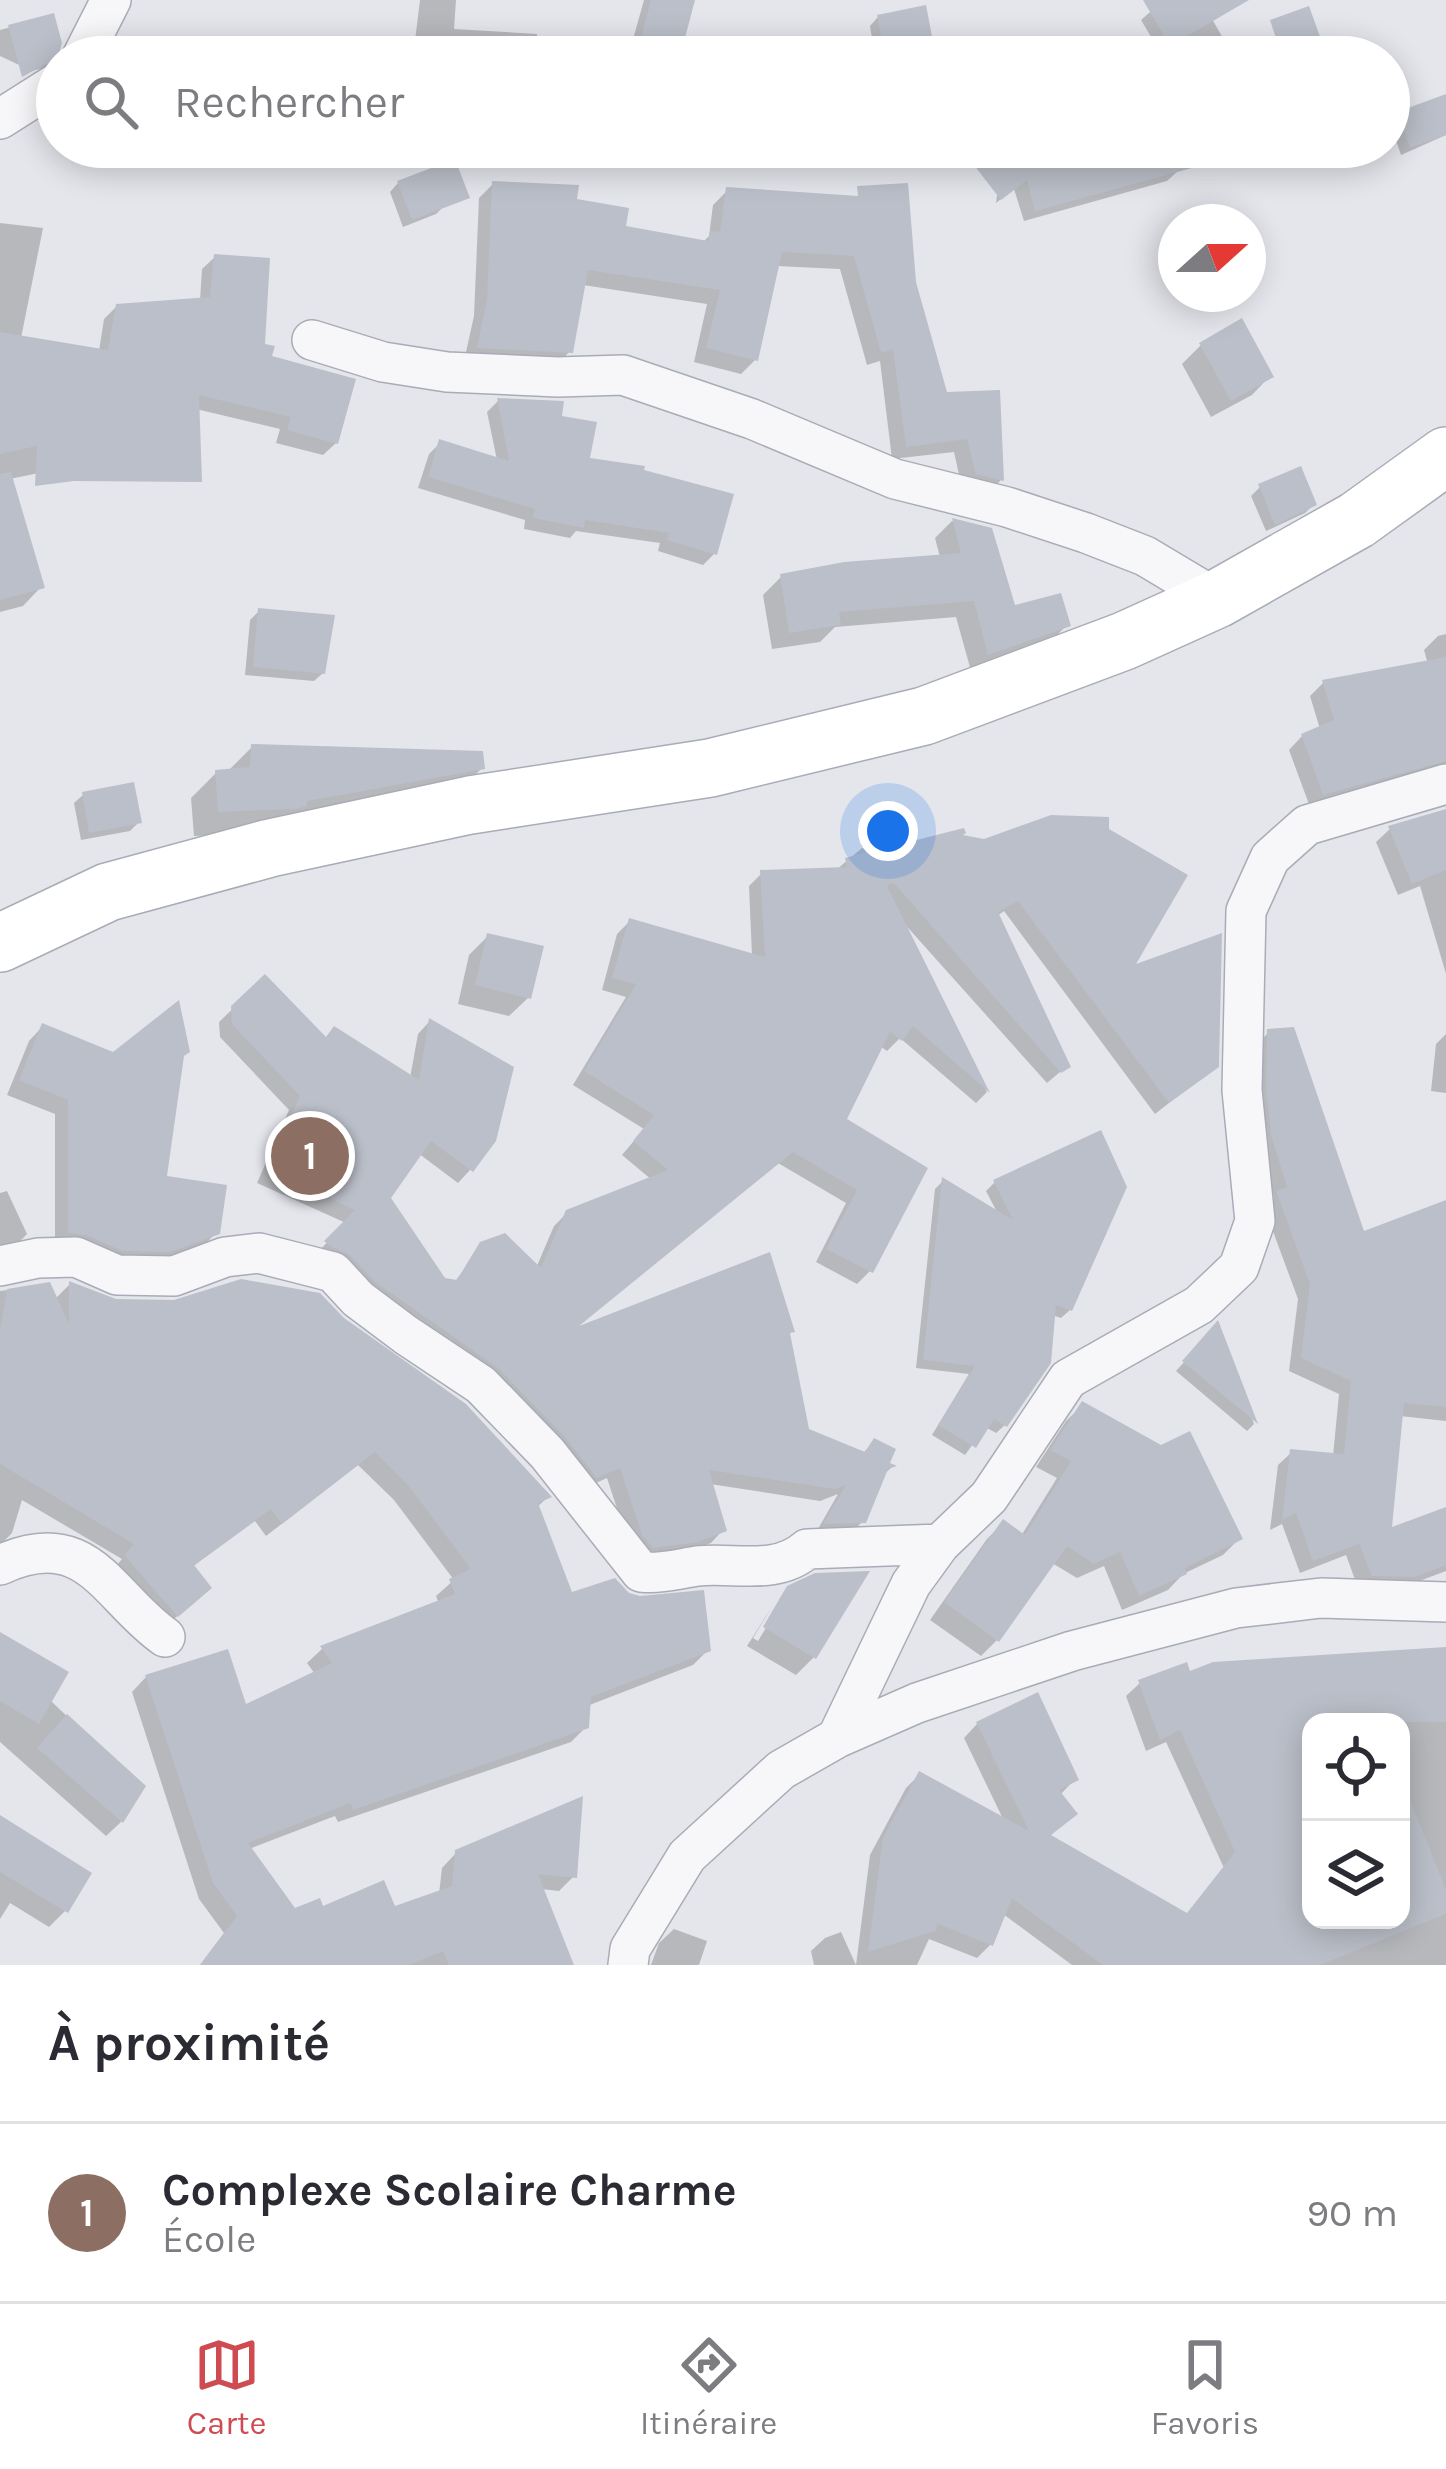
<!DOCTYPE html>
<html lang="fr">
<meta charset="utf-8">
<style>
body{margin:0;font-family:Karla,sans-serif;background:#f7f7f7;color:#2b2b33}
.controls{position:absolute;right:36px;bottom:36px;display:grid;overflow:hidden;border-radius:24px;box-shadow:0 6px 30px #0003}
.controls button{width:108px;height:108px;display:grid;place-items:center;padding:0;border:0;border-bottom:3px solid #e1e1e2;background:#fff;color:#2b2b33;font:60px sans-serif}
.compass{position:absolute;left:1158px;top:204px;width:108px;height:108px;border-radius:50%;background:#fff;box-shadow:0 6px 30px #0003;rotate:69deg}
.you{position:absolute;left:888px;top:831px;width:42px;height:42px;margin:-30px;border:9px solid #fff;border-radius:50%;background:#1a73e8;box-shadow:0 0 0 18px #1a73e833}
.badge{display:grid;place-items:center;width:78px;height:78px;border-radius:50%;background:#ce4b51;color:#fff;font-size:39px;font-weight:700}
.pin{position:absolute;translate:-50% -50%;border:6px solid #fff;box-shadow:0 3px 12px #0006}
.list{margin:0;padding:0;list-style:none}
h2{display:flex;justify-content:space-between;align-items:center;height:156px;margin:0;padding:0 48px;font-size:51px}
h2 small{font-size:39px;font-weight:400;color:#7c7c81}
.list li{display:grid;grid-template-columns:78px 1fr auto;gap:36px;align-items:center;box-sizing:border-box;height:180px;padding:0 48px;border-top:3px solid #e1e1e2}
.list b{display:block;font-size:45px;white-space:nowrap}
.list p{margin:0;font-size:39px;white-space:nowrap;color:#7c7c81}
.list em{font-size:39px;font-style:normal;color:#7c7c81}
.icon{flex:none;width:66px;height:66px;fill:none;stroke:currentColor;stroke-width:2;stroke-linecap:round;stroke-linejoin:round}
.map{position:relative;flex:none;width:1446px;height:1965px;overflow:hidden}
.search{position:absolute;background:#fff;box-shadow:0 6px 30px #0003;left:36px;right:36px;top:36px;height:132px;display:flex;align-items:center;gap:30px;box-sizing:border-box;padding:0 42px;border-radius:66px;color:#7c7c81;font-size:45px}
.sheet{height:336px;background:#fff}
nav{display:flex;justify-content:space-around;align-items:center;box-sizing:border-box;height:168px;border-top:3px solid #e1e1e2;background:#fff;font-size:33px;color:#7c7c81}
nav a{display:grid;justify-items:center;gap:6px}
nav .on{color:#ce4b51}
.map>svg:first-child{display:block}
</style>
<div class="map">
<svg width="1446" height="1965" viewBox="0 0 1446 1965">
<rect width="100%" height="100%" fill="#e4e6ec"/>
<path fill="#0003" fill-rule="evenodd" d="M420,0h36l-2,29 83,5 -1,23h-123z
M644,0h44l-11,57h-49z
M1164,0h37l33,57h-71l-22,-37z
M52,16l4,42 -10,9 -14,4 -32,-15v-26z
M878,17l55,40h-58l-5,-31z
M778,51l36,6h-42z
M291,52l1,5h-29z
M1399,115l47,5v15l-45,20 -11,-32z
M975,147h200l5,22 -13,12 -143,40 -10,-32 -18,14 5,-38 -39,-6z
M398,183l47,22 -9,9 -33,13 -13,-35z
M493,184l80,18 50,26 79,15 7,-7 4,-31 15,-15 185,92 32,113 52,-2 4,87 -14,14 -25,-6 -8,-36 -62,7 -12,-98 -13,4 -27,-96 -64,-3 -21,94 -14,14 -47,-12 13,-58 -124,-19 -13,66 -14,15 -92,-5 10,-45 5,-118z
M0,223l43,5 -22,110 78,13 5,-32 13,-13 83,-5 2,-32 13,-12 54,101 67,85 -13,12 -47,-12 4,-14 -84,-20 -12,34 -184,38z
M1241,322l29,54 -18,19 -41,22 -29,-53 18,-18z
M498,401l60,17 29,42 127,94 -11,11 -45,-14 2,-8 -84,-12 -6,7 -46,-9 1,-9 -107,-32 11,-34 11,-11 57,17 -10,-48z
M1260,487l54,17 -9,9 -39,18 -15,-35z
M952,521l37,9 24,79 54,16 -18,18 -78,28 -15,-54 -121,10 -15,15 -48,7 -9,-54 18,-18 159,-20 -5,-19z
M0,552l41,35 -18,19 -23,6z
M259,611l64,62 -9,8 -69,-6 5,-55z
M1446,634v144l-136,29 -21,-57 13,-14 18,-7 -10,-33 13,-13 105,-19 -4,-14 14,-14z
M252,747l230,21 -26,26 -187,39 -75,3 -3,-38 26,-26h10z
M83,795l56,27 -9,9 -49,9 -7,-37z
M1446,810v164l-26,-88 -22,9 -22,-53 14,-13z
M958,837l171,132 87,97 -61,48 -151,-203 -7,5 70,150 -20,17 -146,-163 86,172 -11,11 -76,-65 -13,13 -7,-5 -37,74 81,49 -54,102 -13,13 -41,-22 30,-59 -68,-40 -206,168 215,5 19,95 56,23 12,-12 13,22 5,3 -11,10 -18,44 -13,13 -36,2 24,-42 -18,7 -110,-17 13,46 -12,13 -28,11 -43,6 -10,-12 -23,-70 -24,11 -268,-234 31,-32 -89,-40 32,-73 -69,-73 -1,-15 46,-44 59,61 86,39 8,-44 12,-13 40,149 -12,13 -40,-30 -31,45 56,83 11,2 28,-38 54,23 18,-42 14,-14 84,-32 -30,-25 22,-26 -71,-44 53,-88 -24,-7 15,-56 13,-13 122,35 -3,-70 13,-13 74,-3 26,-22 28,2z
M488,936l40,62 -19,18 -51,-12 11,-49z
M43,1026l71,29 67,1 -17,122 53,54 -15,15 -49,18 -98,-18v-133l-48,-19 22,-54z
M1269,1032l94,203 83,-32v-8v226l-46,-5 -11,116 57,-22v61l-48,18 -40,-1 -12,-33 -46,18 -18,-49 -12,6 8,-65 14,-13 41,4 6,-62 -50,-23 9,-72 -34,-92 10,-10 -16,-48 -3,-103z
M1446,1034v59l-15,-2 5,-47z
M943,1181l55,33 -12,-23 9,-9 75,128 -9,8 -9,-3 -47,110 -9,8 -11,-6 -20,28 -33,-20 37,-61 -53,-6 19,-179z
M7,1191l20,43 -15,15 -12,3v-59z
M49,1285l6,14 14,-14 479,212 -12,11 34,88 57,-1 81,55 -15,15 -106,41 -1,21 -15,15 -233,80 -3,-6 -86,33 45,63 99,-2 46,-16 3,-26 15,-16 117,24 -15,15 -18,-2 30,76h-371l24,-32 -25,-34 -67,-207 14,-15 98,31 71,-34 -8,-11 15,-14 117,-45 -3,-8 18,-16 -60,-80 -36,-35 -92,71 -11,-15 -63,46 2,35 -32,27 -51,-57 11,-13 -100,-59 -10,33 -12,12v-254z
M1217,1326l37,98 -7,7 -71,-60z
M1083,1405l78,43 78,91 -16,16 -40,19 -15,16 -46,20 -18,-44 -27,12 -25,-15 -55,77 -16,16 -51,-36 57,-81 16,-16 18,13 36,-58 -21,-11 30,-46z
M789,1588l25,69 -18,18 -49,-29 26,-41 -20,33 5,3 26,-43h-4z
M1446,1650v315h-374l-69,-51 -12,30 -14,14 -48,-19 -12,26h-103l-3,-14 14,-13 16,-6 15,33 14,-110 36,-67 14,-14 84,47 -40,-83 13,-14 98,55 -15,16 -12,42 138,79 38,-48 -58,-126 -20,9 -20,-55 14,-13 48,-8zM1311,1722h90v198h-90z
M0,1653l142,134 -21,35 -15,14 -106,-94z
M0,1817l65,94 -16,16 -39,-24 -10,16z
M674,1929l33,12 -8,24h-48l8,-22z"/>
<path fill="#bbbfc9" d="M651,0h44l-15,57h-44z
M1143,0h106l-79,46z
M926,5l10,52h-51l-8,-42z
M1309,6l14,39 -41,12 -12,-37z
M54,13l8,30 -4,14 -36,20 -14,-52z
M1446,94v41l-36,13 -13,-36z
M960,147h109l-4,4 12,-4h142l2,13 -186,51 -8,-31 -26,20z
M455,159l15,39 -58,22 -15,-39z
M492,181l87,4 -2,14 52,9 -3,18 82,15 2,-10 10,1 6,-45 132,9 -1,-10 51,-3 8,99 31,110 53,-2 4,91 -28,-7 -9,-35 -61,8 -13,-98 -12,4 -27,-97 -72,-4 -24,109 -52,-13 14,-58 -132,-20 -15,83 -96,-5 10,-49z
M214,254l56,4 -5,86 10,2 -3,10 84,23 -18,65 -51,-14 4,-13 -92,-22 3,87 -128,-1 -39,5 2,-40 -37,8v-122l108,18 8,-46 94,-7z
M1242,318l32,59 -43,24 -32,-58z
M497,398l67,3 -2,15 35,6 -7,36 55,8 -1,4 90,24 -17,61 -50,-15 2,-7 -84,-13 -1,8 -51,-10 2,-9 -107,-32 11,-38 70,22z
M1301,466l16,39 -42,20 -17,-41z
M11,472l34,116 -45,12v-126z
M952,518l40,10 23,77 46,-12 10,33 -83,29 -14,-54 -135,11 2,13 -52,8 -9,-59 64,-12 117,-9z
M258,608l77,7 -10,59 -72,-7z
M1446,657v104l-123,34 -22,-61 33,-14 -12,-40z
M251,744l232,7 2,18 -178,32v5l-11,3 -78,3 -3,-42 35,-3z
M134,782l8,41 -53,10 -7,-41z
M1446,809v61l-34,14 -24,-58z
M1051,815l58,2v12l79,46 -52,89 86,-31 -3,134 -50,36 -151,-202 -20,11 73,155 -10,6 -168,-191 -6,4 103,207 -77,-67 -11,15 -12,-9 -43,87 81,49 -55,105 -47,-24 31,-59 -64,-38 -214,174 191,-74 25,80 -5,1 19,96 56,23 9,-14 22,11 -6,14 7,3 -9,3 -22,54 -43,1 23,-39 -11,4 -126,-19 18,61 -29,11 -45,6 -11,-13 -22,-67 -23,10 -33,-42 -66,-68 -124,-87 -24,-26 -20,-9 -6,-5 31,-31 -88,-40 33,-74 -68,-72 -1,-18 34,-32 61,63 8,-11 85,54 10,-62 85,49 -18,74 -23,31 -42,-31 -40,57 54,80 12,2 23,-38 25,-9 36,35 25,-58 102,-40 -35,-29 21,-26 -70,-44 52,-87 -24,-6 17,-60 136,39 -5,-87 87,-3 -2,-9 22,-6 -6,-7 28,2 75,-19 2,5 -3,2 21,4z
M487,933l57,13 -13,53 -56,-14z
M179,1000l11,52 -6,4 -17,120 60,9 -7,49 -50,18 -48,-1 -36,-16 -18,-2v-133l-49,-20 23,-57 71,29z
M1294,1027l70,204 82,-31v207l-42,-4 -12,124 54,-20v58l-32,12 -42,-1 -13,-32 -46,17 -17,-48 -14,7 8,-71 54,5 7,-73 -50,-23 9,-74 -34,-93 11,-4 -16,-52 -5,-46 1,-60z
M1101,1130l26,57 -55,124 -16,-6 -5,58 -44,64 -13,-8 -18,29 -38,-23 37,-59 -52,-6 19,-183 71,43 -20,-40z
M241,1279l79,14 24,25 122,86 86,93 -14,6 34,89 43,-14 14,15 11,3 64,-6 7,61 -120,46 -2,31 -236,82 -3,-7 -102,40 47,65 25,-10 3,8 61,-26 11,26 57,-20 3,-36 128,-54 -6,82 -39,-4 36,91h-125l-6,-14 -34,14h-209l37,-49 -24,-33 -68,-208 83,-26 18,55 86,-41 -12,-17 135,-52 -6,-15 22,-10 -63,-84 -33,-33 -93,72 -11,-15 -77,56 18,23 -34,29 -54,-62 10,-11 -134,-80v-133l7,-42 43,-7 19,42v-43l47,18 58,1z
M1218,1320l40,104 -76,-63z
M1082,1401l79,44 29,-14 53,108 -58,29 2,6 -48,22 -19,-44 -26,12 -27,-18 -68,96 -55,-40 59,-83 22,16 46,-74 -21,-11z
M870,1571l-54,88 -53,-32 24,-41 28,-13z
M0,1632l69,40 -30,52 -39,-23z
M1446,1647v75h-135v198h90l2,-137 43,107v24l-126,51h-217l-91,-67 -19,48 -55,-22 -3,7 -67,21 15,-114 36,-67 110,60 -53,-109 62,-30 41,88 -20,10 19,24 -27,21 136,78 48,-61 -55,-122 -20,10 -22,-60 49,-18 3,9 23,-9z
M67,1714l79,72 -23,37 -86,-75z
M0,1815l92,58 -24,40 -68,-41z"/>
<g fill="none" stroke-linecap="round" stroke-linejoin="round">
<g stroke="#a9acb6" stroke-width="42">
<path id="street" d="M82,57l29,-57
M0,119l57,-36
M312,340l71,22 64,10 111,5 65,-2 129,44 143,60 112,28 79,26 59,23 72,43
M0,1266l38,-8 38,-1 41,18 57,1 51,-19 34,-4 74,19 25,27 48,36 75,50 66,68 94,119c19,2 37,-3 56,-6 38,-4 79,10 110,-17l133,-5
M0,1565c88,-41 108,32 165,72
M837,1738l74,-154 29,-40 49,-47 79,-118 131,-74 40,-38 16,-46 -13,-131 4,-179 24,-53 37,-33 139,-41
M628,1965l2,-16 57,-93 94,-86 56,-32 80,-35 155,-52 164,-43 85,-10 125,4"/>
</g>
<g stroke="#a9acb6" stroke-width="60">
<path id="secondary" d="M0,943l108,-51 162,-44 200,-43 240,-37 214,-52 200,-75 93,-42 140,-79 89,-64"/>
</g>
<use href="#street" stroke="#f7f7fa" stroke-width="39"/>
<use href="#secondary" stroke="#fff" stroke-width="57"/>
</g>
</svg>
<div class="controls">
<button><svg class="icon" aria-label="locate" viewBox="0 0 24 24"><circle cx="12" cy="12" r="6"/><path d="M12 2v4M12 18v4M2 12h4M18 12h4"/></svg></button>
<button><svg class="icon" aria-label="layers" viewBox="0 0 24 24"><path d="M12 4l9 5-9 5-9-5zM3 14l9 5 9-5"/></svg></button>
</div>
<svg class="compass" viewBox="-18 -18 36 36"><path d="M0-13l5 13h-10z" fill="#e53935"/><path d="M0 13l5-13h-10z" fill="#7c7c81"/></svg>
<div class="you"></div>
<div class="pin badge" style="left:310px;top:1156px;background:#8d6e63">1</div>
<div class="search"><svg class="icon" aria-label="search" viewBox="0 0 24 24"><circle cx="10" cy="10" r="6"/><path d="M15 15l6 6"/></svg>Rechercher</div>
</div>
<section class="sheet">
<h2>À proximité<small></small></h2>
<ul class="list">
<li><span class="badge" style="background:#8d6e63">1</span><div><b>Complexe Scolaire Charme</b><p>École</p></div><em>90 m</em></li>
</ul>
</section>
<nav>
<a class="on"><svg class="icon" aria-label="map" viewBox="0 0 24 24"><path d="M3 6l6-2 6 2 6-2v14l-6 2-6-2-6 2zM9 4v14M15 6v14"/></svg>Carte</a>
<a><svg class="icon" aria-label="directions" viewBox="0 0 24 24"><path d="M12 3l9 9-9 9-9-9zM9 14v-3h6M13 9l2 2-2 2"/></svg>Itinéraire</a>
<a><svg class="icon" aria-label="saved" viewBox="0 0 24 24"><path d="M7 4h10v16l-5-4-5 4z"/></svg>Favoris</a>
</nav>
